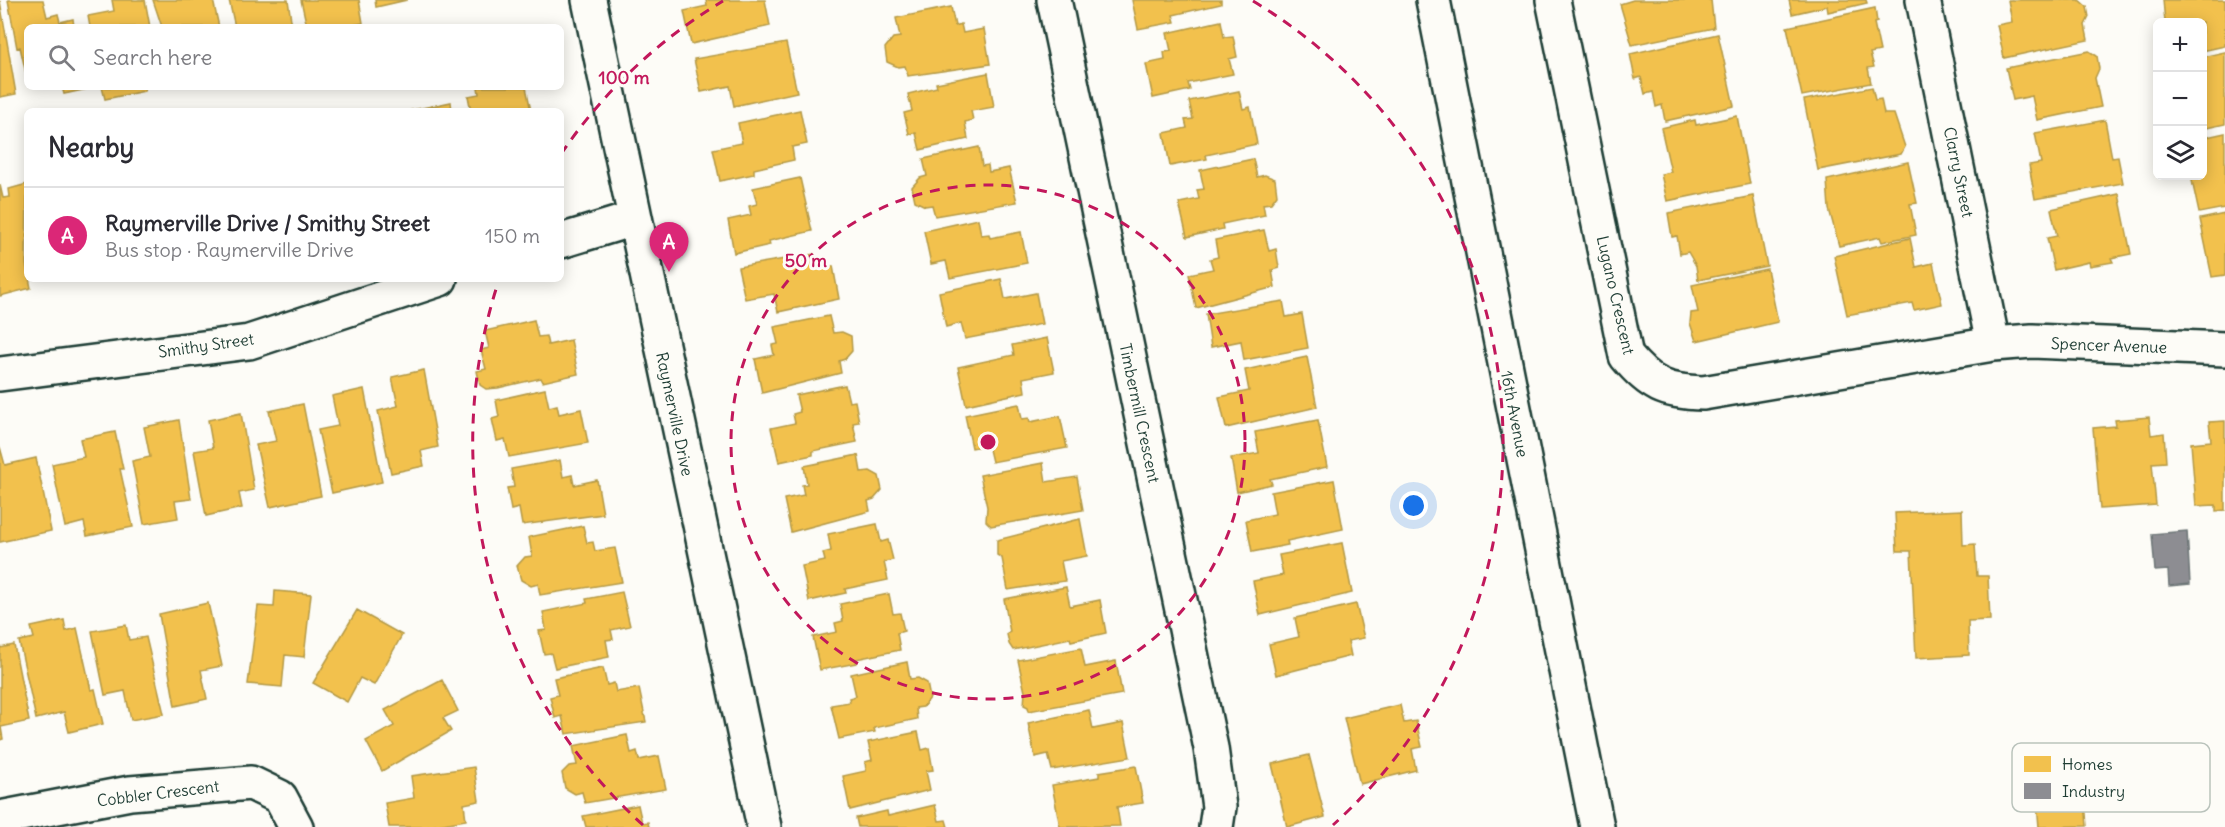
<!DOCTYPE html>
<meta charset="utf-8">
<style>
body{margin:0;font-family:Delius,sans-serif;background:#f2f2f3;color:#2b2b33}
.controls{position:absolute;right:18px;top:18px;display:grid;overflow:hidden;border-radius:9px;box-shadow:0 3px 15px #0003}
.controls button{width:54px;height:54px;display:grid;place-items:center;padding:0;border:0;border-bottom:2px solid #e1e1e2;background:#fff;color:#2b2b33;font:30px sans-serif}
.you{position:absolute;left:1414px;top:506px;width:21px;height:21px;margin:-15px;border:4px solid #fff;border-radius:50%;background:#1a73e8;box-shadow:0 0 0 9px #1a73e833}
.badge{display:grid;place-items:center;width:39px;height:39px;border-radius:50%;background:#db2777;color:#fff;font-size:20px;font-weight:700}
.pin{position:absolute;translate:-50% -50px;filter:drop-shadow(0 2px 3px #0008)}
.pin::after{content:'';position:absolute;top:32px;width:21px;height:18px;background:inherit;clip-path:polygon(0 0,100% 0,50% 100%)}
.list{margin:0;padding:0;list-style:none}
h2{display:flex;justify-content:space-between;align-items:center;height:78px;margin:0;padding:0 24px;font-size:26px}
h2 small{font-size:20px;font-weight:400;color:#7c7c81}
.list li{display:grid;grid-template-columns:39px 1fr auto;gap:18px;align-items:center;box-sizing:border-box;height:96px;padding:0 24px;border-top:2px solid #e1e1e2}
.list b{display:block;font-size:22px;white-space:nowrap}
.list p{margin:0;font-size:20px;white-space:nowrap;color:#7c7c81}
.list em{font-size:20px;font-style:normal;color:#7c7c81}
.icon{flex:none;width:33px;height:33px;fill:none;stroke:currentColor;stroke-width:2;stroke-linecap:round;stroke-linejoin:round}
.map{position:relative;flex:none;width:2225px;height:827px;overflow:hidden}
.search{position:absolute;background:#fff;box-shadow:0 3px 15px #0003;left:24px;top:24px;width:540px;height:66px;display:flex;align-items:center;gap:15px;box-sizing:border-box;padding:0 21px;border-radius:9px;color:#7c7c81;font-size:22px}
.panel{position:absolute;background:#fff;box-shadow:0 3px 15px #0003;left:24px;top:108px;width:540px;height:174px;border-radius:9px}
.map>svg:first-child{display:block}
</style>
<div class="map">
<svg width="2225" height="827" viewBox="0 0 2225 827">
<rect width="100%" height="100%" fill="#fdfcf7"/>
<filter id="ink" filterUnits="userSpaceOnUse"><feTurbulence type="fractalNoise" baseFrequency=".0167" numOctaves="2"/><feDisplacementMap in="SourceGraphic" scale="12" xChannelSelector="R" yChannelSelector="G"/><feConvolveMatrix kernelMatrix="1 2 1 2 8 2 1 2 1" color-interpolation-filters="sRGB"/></filter>
<g filter="url(#ink)">
<path fill="#f2c14e" stroke="#b39946" stroke-width="1.5" d="M8,0h35l4,17 11,-3 2,8 13,-3 1,8h-47v51l-7,-31 -3,1z
M112,0h33l5,27h-60l-2,-11 26,-5z
M153,0h60l6,27h-57z
M229,0h59l4,27h-57z
M301,0h58l4,23 -22,4h-34z
M375,0h32l-31,7z
M706,0h59l5,26 -79,18 -7,-33 23,-5z
M1132,0h89v4l-48,11 2,7 -37,7z
M1633,0h78l3,28 -82,17 -12,-41z
M1789,0h77l1,3 -39,9 -1,-6 -35,8z
M2008,0h71l8,7 2,10 -4,8 3,15 -84,18 -7,-33 15,-3z
M2163,0h62v46l-23,5v-29h-37z
M0,1l16,93 -16,3z
M951,7l4,19 6,-2 2,9 21,-4 6,35 -82,12 -3,-10 -7,1 -11,-5 -2,-14 8,-10 7,-1 -4,-19z
M1875,8l2,14 -3,1 6,28 -10,2 4,14 -6,1 3,15 -69,13 -15,-69z
M1221,21l3,16 9,-1 4,21 -8,2 4,15 -45,9 2,7 -37,8 -7,-34 19,-4 -1,-8 7,-1 -4,-18z
M1718,34l16,72 -69,15 -3,-16 -6,2 -3,-15 -8,2 -4,-17 -6,2 -5,-25z
M786,43l11,49 -63,14 -4,-20 -29,6 -7,-33z
M2089,51l8,5 2,13 -4,9 6,29 -64,13 -5,-24 -19,4 -7,-32z
M2225,52v72l-23,5v-72z
M988,73l6,34 -23,4 2,9 -8,2 3,17 -48,11 -4,-17 -7,1 -5,-21 8,-2 -4,-17 29,-7 -1,-4z
M62,87h26v2l-24,5z
M102,87h42l1,4 -40,8z
M478,87h48l5,24h-60l-3,-15 11,-2z
M1872,87l3,13 6,-1 3,15h10l11,33 -4,7 -83,16 -14,-70z
M1239,91l4,18 7,-2 7,37 -51,11 1,4 -37,7 -6,-33 23,-5 -2,-8 8,-1 -4,-18z
M451,102l1,9h-44z
M800,110l7,34 -15,3 2,13 -40,9v5l-34,7 -7,-32 29,-6 -4,-20z
M1737,116l13,68 -83,17 -6,-27 10,-2 -10,-44 34,-8 1,5z
M2105,120l7,38 6,-1 5,26 -88,16 -6,-34 12,-2 -6,-30z
M2225,133v75l-26,5 -8,-37h11v-38z
M979,147l3,19 6,-1 1,7 20,-4 8,34 -82,14 -3,-11 -7,1 -10,-5 -3,-14 8,-9 7,-2 -4,-17z
M1253,159l4,18 8,-2 10,4 2,16 -6,8 -8,1 2,11 -43,9 1,5 -36,8 -8,-34 20,-4 -2,-9 7,-1 -4,-19z
M1908,162l9,41 -7,1 6,31 -34,7 -2,-5 -41,9 -10,-37 -2,-29z
M800,178l12,53 -43,10 1,4 -36,8 -6,-33 23,-5 -2,-9 8,-2 -4,-16z
M27,184l-1,80 5,24 -31,8v-111l3,13 7,-1 -1,-8z
M2119,194l12,60 -20,4 2,4 -23,4 -1,-4 -35,8 -7,-32 10,-2 -6,-27z
M1753,196l14,70 -69,14 -2,-14 -8,-14 -8,2 -3,-18 -5,1 -4,-24z
M2225,214v61l-13,2 -12,-58z
M978,219l3,16 8,-1 1,4 31,-6 6,31 -77,15 -4,-17 -15,3 -7,-33z
M1264,230l5,21 7,-2 3,19 -7,2 3,17 -79,21 -7,-34 24,-5 -3,-10 8,-2 -3,-17z
M1910,238l6,29 17,-4 9,41 -28,6 -2,-7 -65,12 -13,-59z
M814,254l3,15 16,-3 6,33 -61,13 -4,-18 -29,5 -7,-32z
M1767,269l11,53 -82,19 -6,-18 1,-10 7,-1 -6,-27z
M1001,279l4,20 31,-6 6,31 -77,15 -4,-16 -15,4 -7,-35z
M1283,301l3,16 16,-3 6,34 -64,12 -3,-19 -30,6 -5,-33z
M829,316l4,17 9,-1 9,4 1,15 -7,8 -6,2 2,12 -79,20 -7,-34 19,-4 -2,-10 6,-1 -4,-17z
M534,320l4,17 8,-1 2,9 23,-5 7,34 -35,8 -2,-4 -43,10 -12,1 -6,-4 -3,-14 9,-2 -5,-19 8,-2 -4,-17z
M1047,338l7,34 -31,6 2,14 -59,13 -8,-38 56,-12 -2,-10z
M1307,357l10,50 -91,21 -7,-31 30,-6 -4,-21z
M424,370l14,77 -17,4 3,15 -33,7 -13,-62 20,-5 -6,-29z
M845,385l4,17 6,-1 4,21 -6,1 4,19 -44,9v4l-34,7 -8,-34 24,-5 -2,-9 7,-2 -4,-17z
M364,389l18,93 -50,11 -14,-63 20,-4 -6,-30z
M545,389l4,18 8,-2 2,9 22,-5 7,34 -79,14 -4,-18 -8,2 -5,-22 7,-2 -3,-17z
M303,404l18,92 -51,11 -14,-62 20,-4 -7,-30z
M1019,404l3,15 7,-1 1,4 30,-6 7,32 -75,14 -4,-17 -16,3 -7,-33z
M241,413l13,77 -15,3 3,15 -36,8 -12,-65 19,-3 -5,-28z
M2149,417l2,18 13,-2 2,29 -14,1 4,42 -56,4 -7,-81 23,-2 -1,-6z
M179,420l12,79 -16,2 3,17 -34,6 -12,-63 18,-4 -6,-30z
M1318,420l9,47 -57,12 2,5 -35,8 -6,-34 28,-5 -4,-21z
M2225,421v89l-9,1v-6l-20,1 -5,-63 20,-2 -2,-19z
M115,432l8,37h-3l13,58 -46,9 -3,-14 -19,5 -13,-63 32,-7 -4,-18z
M0,447l5,18 31,-7 15,73 -51,11z
M858,455l3,17 9,-1 9,5 3,14 -8,9 -6,2 2,10 -79,21 -7,-33 20,-4 -2,-10 5,-1 -3,-18z
M560,460l3,17 9,-2 2,10 23,-5 6,34 -81,11 -3,-17 -8,2 -4,-22 7,-1 -3,-18z
M1043,463l3,19 31,-5 6,33 -92,16 -5,-5 1,-14 -7,-32z
M1334,480l9,49 -56,12 1,4 -36,7 -6,-32 29,-6 -4,-22z
M1962,510l1,35 12,-1 2,32h11l2,44 -22,1 1,34 -53,3 -5,-107h-14l-2,-38z
M1080,519l7,37 -26,5 4,20 -57,9 -6,-32 -5,-3v-15z
M877,524l4,18 7,-2 5,20 -9,2 4,18 -43,9 1,4 -37,8 -7,-35 23,-5 -2,-8 8,-2 -3,-17z
M583,526l4,17 6,-1 2,9 20,-3 7,34 -82,13 -2,-11 -7,2 -10,-6 -4,-14 8,-9 7,-1 -3,-19z
M1342,543l10,50 -92,22 -7,-34 30,-6 -4,-20z
M1066,587l4,19 30,-6 6,33 -35,8 -1,-3 -57,12 -4,-6 -2,-10 3,-2 -6,-33z
M275,591l36,3 -7,63 -19,-2 -3,32 -34,-3 10,-78 16,1z
M622,592l8,34 -19,4 2,9 -7,1 3,17 -54,11 -4,-15 -7,1 -5,-23 7,-1 -3,-18 44,-9 -1,-4z
M889,594l4,20 7,-1 4,18 -7,2 3,17 -44,9 1,4 -37,7 -7,-33 24,-5 -2,-9 8,-2 -3,-17z
M208,603l14,63 -21,4 6,29 -32,7 -16,-92z
M1356,604l8,34 -16,3 3,15 -75,19 -7,-31 30,-7 -4,-19z
M357,610l45,25 -28,50 -14,-7 -13,24 -34,-19z
M64,620l2,11 11,-3 14,62 4,-1 8,35 -34,8 -5,-20 -28,7 -17,-78 15,-3 -3,-11z
M126,625l3,15 17,-3 18,77 -33,6 -6,-29 -20,4 -13,-64z
M14,645l15,76 -28,6 2,12 -3,1v-92z
M1081,648l4,19 31,-6 6,33 -93,17 -1,-4 -4,-2 1,-13 -7,-32z
M907,662l3,17 8,-1 9,5 3,15 -7,9 -7,1 1,11 -43,9 1,4 -36,7 -8,-34 19,-3 -1,-4 7,-2 -5,-22z
M603,668l4,17 7,-2 2,9 23,-4 7,34 -80,12 -4,-18 -7,2 -5,-21 8,-2 -4,-17z
M442,680l16,31 -15,7 8,13 -69,40 -16,-30 28,-15 -9,-16z
M1400,705l4,18 12,-2 6,26 -10,2 4,21 -56,14 -16,-66z
M1089,710l4,19 30,-6 7,34 -78,13 -4,-16 -13,3 -7,-34z
M918,732l4,18 7,-2 4,22 -7,1 4,19 -80,20 -7,-34 23,-5 -1,-9 7,-2 -4,-18z
M627,735l4,18 6,-2 2,9 20,-4 7,33 -81,14 -3,-11 -7,2 -10,-6 -3,-15 7,-7 8,-1 -4,-19z
M2081,752l6,74 -48,1 -6,-71z
M1309,755l16,62 -38,10 -15,-63z
M1136,766l7,37 -26,4 3,19 -60,1 -8,-42 47,-8v-5z
M474,767l5,34 -15,3 2,16 -40,7h-37l-4,-24 29,-5 -3,-22z
M638,805l4,18 6,-1 1,5h-63l-3,-11z
M935,805l4,16 7,-1 2,7h-90l-2,-9 31,-7 1,5z"/>
<path fill="#8d8d92" stroke="#6c7576" stroke-width="1.5" d="M2187,531l3,53 -21,2 -1,-16 -13,1 -3,-37z"/>
<g fill="none" stroke-linecap="round" stroke-linejoin="round">
<g stroke="#1f3d34" stroke-width="38">
<path id="minor" d="M1054,0l157,748 8,59 -3,20
M1553,0l73,356c24,29 39,36 77,37l290,-49 39,-3 193,8
M1923,0l70,344
M561,241l72,-22
M0,374l249,-32 191,-63
M0,818l130,-25 121,-10 29,14 16,30"/>
</g>
<g stroke="#1f3d34" stroke-width="38">
<path id="tertiary" d="M589,0l175,827"/>
</g>
<g stroke="#1f3d34" stroke-width="38">
<path id="secondary" d="M1433,0l164,827"/>
</g>
<use href="#minor" stroke="#fdfcf7" stroke-width="33"/>
<use href="#tertiary" stroke="#fdfcf7" stroke-width="33"/>
<use href="#secondary" stroke="#fdfcf7" stroke-width="33"/>
</g>
</g>
<g fill="none" stroke="#c2185b" stroke-width="3" stroke-dasharray="10 8">
<circle cx="988" cy="442" r="257"/>
<path d="M643 825A515 515 0 0 1 498 283M561 154A515 515 0 0 1 723 1M1253 1A515 515 0 0 1 1333 825"/>
</g>
<g text-anchor="middle" dominant-baseline="central" stroke-width="6" stroke-linejoin="round" paint-order="stroke">
<g font-size="16" fill="#1f3d34" stroke="#fdfcf7">
<text transform="translate(1959 172) rotate(78)">Clarry Street</text>
<text transform="translate(1616 295) rotate(77)">Lugano Crescent</text>
<text transform="translate(206 345) rotate(-8)">Smithy Street</text>
<text transform="translate(2109 345) rotate(2)">Spencer Avenue</text>
<text transform="translate(1140 413) rotate(78)">Timbermill Crescent</text>
<text transform="translate(675 414) rotate(78)">Raymerville Drive</text>
<text transform="translate(1515 414) rotate(79)">16th Avenue</text>
<text transform="translate(158 793) rotate(-7)">Cobbler Crescent</text>
</g>
</g>
<rect x="2012" y="743" width="198" height="69" rx="9" fill="#fdfcf7" stroke="#bac3bc" stroke-width="1.5"/>
<rect x="2024" y="756" width="27" height="16" fill="#f2c14e"/>
<rect x="2024" y="783" width="27" height="16" fill="#8d8d92"/>
<g font-size="16" fill="#1f3d34">
<text x="2062" y="770">Homes</text>
<text x="2062" y="797">Industry</text>
</g>
<circle cx="988" cy="442" r="9" fill="#c2185b" stroke="#fdfcf7" stroke-width="3"/>
<g font-size="18" text-anchor="middle" font-weight="bold" fill="#c2185b" stroke="#fdfcf7" stroke-width="6" stroke-linejoin="round" paint-order="stroke">
<text x="624" y="84">100 m</text>
<text x="806" y="267">50 m</text>
</g>
</svg>
<div class="controls">
<button>+</button>
<button>−</button>
<button><svg class="icon" aria-label="layers" viewBox="0 0 24 24"><path d="M12 4l9 5-9 5-9-5zM3 14l9 5 9-5"/></svg></button>
</div>
<div class="you"></div>
<div class="pin badge" style="left:669px;top:272px">A</div>
<div class="search"><svg class="icon" aria-label="search" viewBox="0 0 24 24"><circle cx="10" cy="10" r="6"/><path d="M15 15l6 6"/></svg>Search here</div>
<section class="panel">
<h2>Nearby<small></small></h2>
<ul class="list">
<li><span class="badge">A</span><div><b>Raymerville Drive / Smithy Street</b><p>Bus stop · Raymerville Drive</p></div><em>150 m</em></li>
</ul>
</section>
</div>
